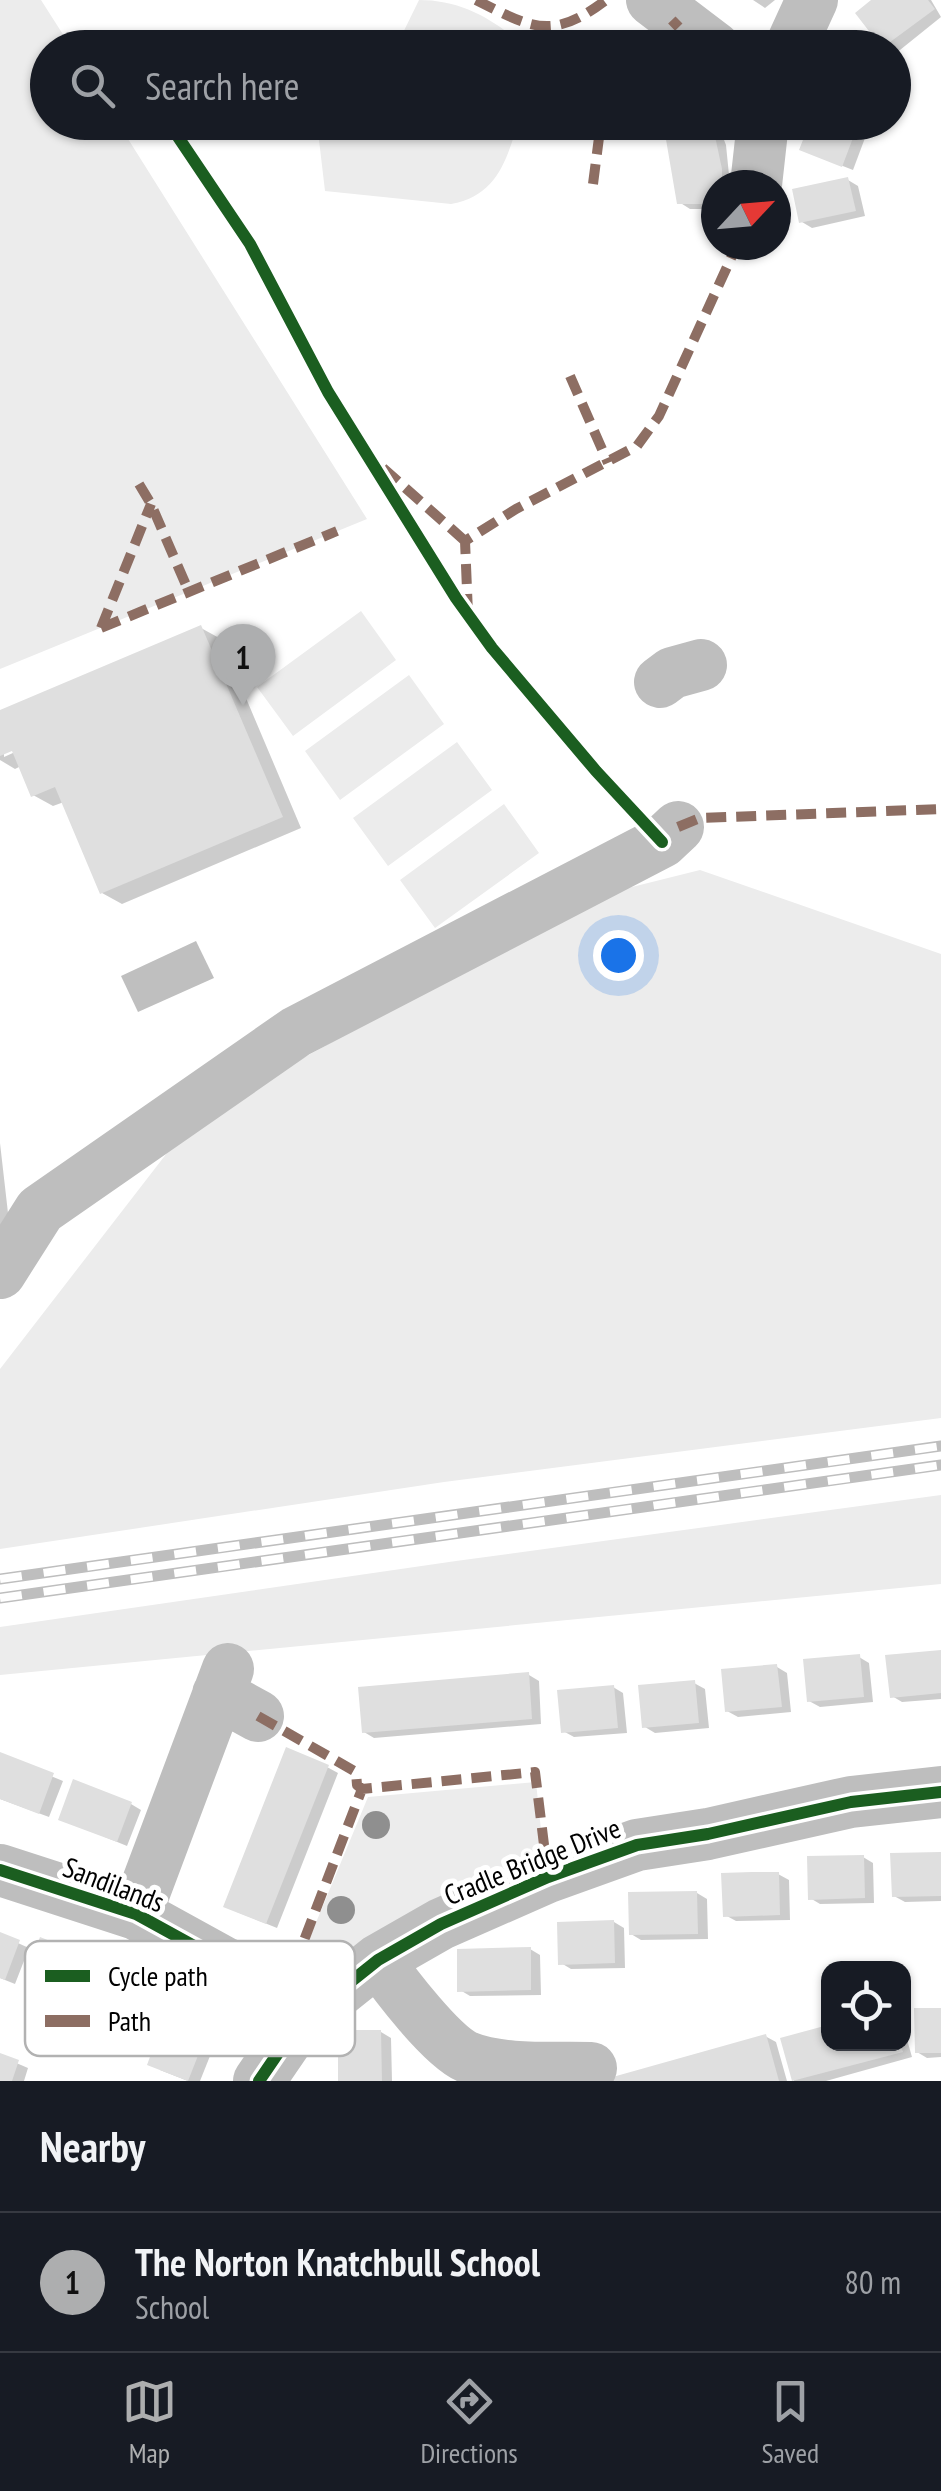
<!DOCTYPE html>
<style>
body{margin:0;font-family:"PT Sans Narrow",sans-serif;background:#20242c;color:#f1f3f6}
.controls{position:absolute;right:30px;bottom:30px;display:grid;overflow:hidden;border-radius:20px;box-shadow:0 2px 8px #0004}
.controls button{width:90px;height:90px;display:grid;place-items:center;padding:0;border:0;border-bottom:2px solid #363941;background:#171b24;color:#f1f3f6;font:50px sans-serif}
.compass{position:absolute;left:701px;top:170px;width:90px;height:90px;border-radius:50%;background:#171b24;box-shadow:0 2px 8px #0004;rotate:64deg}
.you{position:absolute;left:618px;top:955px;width:35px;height:35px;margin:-25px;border:8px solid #fff;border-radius:50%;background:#1a73e8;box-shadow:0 0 0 15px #1a73e833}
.badge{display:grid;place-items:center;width:65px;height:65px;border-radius:50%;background:#adaeaf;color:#111;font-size:32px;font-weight:700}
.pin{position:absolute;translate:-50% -82px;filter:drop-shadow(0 2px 5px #0008)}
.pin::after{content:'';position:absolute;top:52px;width:35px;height:30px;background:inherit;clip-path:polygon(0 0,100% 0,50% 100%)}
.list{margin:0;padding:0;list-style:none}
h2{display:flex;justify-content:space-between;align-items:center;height:130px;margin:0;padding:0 40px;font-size:42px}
h2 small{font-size:32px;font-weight:400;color:#9ea1a6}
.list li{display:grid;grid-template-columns:65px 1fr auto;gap:30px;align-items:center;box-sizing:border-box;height:140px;padding:0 40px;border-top:2px solid #363941}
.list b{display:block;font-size:38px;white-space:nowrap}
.list p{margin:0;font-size:32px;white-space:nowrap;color:#9ea1a6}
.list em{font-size:32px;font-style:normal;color:#9ea1a6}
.icon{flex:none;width:55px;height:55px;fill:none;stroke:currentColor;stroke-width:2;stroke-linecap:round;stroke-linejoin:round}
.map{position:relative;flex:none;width:941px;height:2081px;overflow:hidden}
.search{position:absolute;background:#171b24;box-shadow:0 2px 8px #0004;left:30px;right:30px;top:30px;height:110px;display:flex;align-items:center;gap:25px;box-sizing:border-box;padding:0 35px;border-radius:55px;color:#9ea1a6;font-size:38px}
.sheet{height:270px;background:#171b24}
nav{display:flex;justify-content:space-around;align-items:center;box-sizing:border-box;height:140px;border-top:2px solid #363941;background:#171b24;font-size:28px;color:#9ea1a6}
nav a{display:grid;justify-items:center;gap:5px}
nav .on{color:#adaeaf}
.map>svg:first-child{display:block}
</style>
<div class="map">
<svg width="941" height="2081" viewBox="0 0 941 2081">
<rect width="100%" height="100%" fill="#fff"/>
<path fill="#ececec" d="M0,0h41l30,47 -23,1v74l70,1 249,396 -367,150z
M419,0c42,0 75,19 106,47h-129z
M338,122h180v1c-12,39 -22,73 -67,81l-126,-13 -6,-51z
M361,611l35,49 -103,76 -36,-49z
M409,675l35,49 -104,76 -35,-49z
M457,742l35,48 -104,76 -35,-48z
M504,804l35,49 -104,75 -35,-48z
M700,870l241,84v464l-497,64 -444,67v-180l194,-251 406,-223z
M941,1495v89l-941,91v-48l456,-66z
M536,1782l8,77 -220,113 -19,5 -8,-2 1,-9 70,-169z"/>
<path fill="#bfbfbf" d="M196,941l18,37 -76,34 -17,-36z"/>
<path fill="#0003" fill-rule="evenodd" d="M753,0h22l-10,8z
M875,0h56l10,17 -46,37 -1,-6h-9l-27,-35z
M665,122h52l9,23 4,40h-14v24h-26l-11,-7z
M812,122h59l-18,48 -41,-16z
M848,180l10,6 7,30 -53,12 -10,-6z
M201,628l20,11 80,189 -179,76 -20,-11 -38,-91 -11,4 -20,-11 -12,-29 -6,3 -15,-9v-47zM24,748l-20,9v-5z
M0,1143l12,105 -12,1z
M941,1652v47l-39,3 -10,-6z
M859,1657l10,6 4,39 -53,5 -11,-6z
M777,1667l10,6 4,39 -53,5 -11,-6z
M529,1675l10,6 2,43 -167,14 -10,-6z
M694,1683l11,6 4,39 -54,5 -10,-6z
M613,1687l10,6 4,40 -53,4 -11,-6z
M0,1755l63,26 -14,36 -49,-18z
M327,1767l11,6 -61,155 -40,-16z
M131,1804l10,6 -14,36 -66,-27z
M941,1855v46l-36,1 -11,-6z
M863,1857l10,6 1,40 -54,1 -10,-6z
M778,1874l11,6 1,40 -54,1 -11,-6z
M697,1893l10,6 1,40 -67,1 -10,-6z
M614,1922l10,6 1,40 -54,1 -10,-6z
M0,1935l29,13 -14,36 -15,-6z
M530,1949l10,6 1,40 -71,1 -10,-6z
M941,2010v47l-14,1 -10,-6z
M828,2028v16h76v-15l8,28 -86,24h-32l-11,-41z
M381,2032l10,6 1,43h-51z
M765,2036l11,6 11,39h-181z
M200,2051l10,5 -10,25h-12l-28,-11z
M0,2056l28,12 -4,13h-24z"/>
<path fill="#dfdfdf" d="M871,0h57l7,9 -53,39 -27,-35z
M663,122h49l10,47v16h-6v19h-39z
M810,122h49l-17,45 -43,-17z
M848,177l8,34 -57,12 -7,-34z
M201,625l82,192 -183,77 -45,-107 -24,10 -19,-46 -12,5v-46z
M941,1650v43l-51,5 -5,-43z
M860,1654l4,43 -57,5 -4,-43z
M777,1664l5,43 -57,5 -4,-43z
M529,1672l3,47 -170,14 -4,-46z
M695,1680l4,43 -57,5 -4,-43z
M614,1685l4,43 -57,5 -4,-43z
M286,1747l43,18 -63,159 -43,-17z
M0,1752l54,21 -15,41 -39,-15z
M73,1779l59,23 -15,40 -59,-22z
M941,1852v44l-49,1 -2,-44z
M864,1855l1,43 -57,2 -1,-44z
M752,1872h27l1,43 -57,2 -2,-44z
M697,1891l1,43 -69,1 -1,-43z
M614,1920l1,43 -57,2 -1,-43z
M0,1932l20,8 -15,40 -5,-2z
M40,1937l73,29 -15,40 -73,-29z
M531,1947v43l-74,2v-43z
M914,2008h27v45h-26z
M828,2025v19h72l3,8 -111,29 -12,-43z
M338,2030h43l1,51h-44z
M159,2032l42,16 -13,33 -41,-16z
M766,2034l13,47h-177v-1z
M0,2053l19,7 -7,21h-12z"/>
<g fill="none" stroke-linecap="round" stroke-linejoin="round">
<path stroke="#bebebe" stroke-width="52" d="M652,0l63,48
M790,48l22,-48
M756,185l7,-63
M660,682l12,-9 29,-8
M0,1273l40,-63 256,-178 366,-190 16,-15
M218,1694l40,22
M0,1870l136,44 89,49 35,15 49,37
M136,1914l92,-245
M378,1960c17,25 63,85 89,97 33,14 88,10 124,11
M259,2081l30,-44 20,-22 69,-55 63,-36 107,-47 89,-32 71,-11 143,-32 90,-10"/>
<g stroke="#bebebe" stroke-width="11">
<path id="rail" d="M0,1579l941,-133
M0,1598l941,-133"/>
</g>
<use href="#rail" stroke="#fff" stroke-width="8" stroke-dasharray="22" stroke-linecap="butt"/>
<path stroke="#8d6e63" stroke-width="10" stroke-dasharray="20 10" stroke-linecap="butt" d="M476,0c56,28 76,41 130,0
M650,48l29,-28
M593,184l8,-62
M570,376l38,87
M383,468l82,73
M139,484l12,20 38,88
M468,614l-3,-73 51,-32 121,-63 22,-30 78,-171
M101,628l236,-97
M101,628l50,-124
M678,827l22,-9 241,-9
M258,1716l98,56 1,13 5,4
M280,1993l13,-24 69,-180 173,-17 13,105"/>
<g stroke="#fff" stroke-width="19">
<path id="cycleway" d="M168,122l82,122 78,148 128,206 36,50 104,123 66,71
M0,1870l136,44 89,49 35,15 49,37
M259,2081l30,-44 20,-22 69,-55 63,-36 107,-47 89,-32 71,-11 143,-32 90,-10"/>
</g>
<use href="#cycleway" stroke="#1b5e20" stroke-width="12"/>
</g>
<g fill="#8f8f8f">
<circle cx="376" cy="1825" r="14"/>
<circle cx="341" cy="1910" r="14"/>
</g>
<g text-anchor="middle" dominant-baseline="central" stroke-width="10" stroke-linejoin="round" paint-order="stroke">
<g font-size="28" fill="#000" stroke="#fff">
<text transform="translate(532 1861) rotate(-22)">Cradle Bridge Drive</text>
<text transform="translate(114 1884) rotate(21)">Sandilands</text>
</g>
</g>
<rect x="25" y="1941" width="330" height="115" rx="15" fill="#fff" stroke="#b2b2b2" stroke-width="2.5"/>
<rect x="45" y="1970" width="45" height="12" fill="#1b5e20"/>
<rect x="45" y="2015" width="45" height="12" fill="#8d6e63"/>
<g font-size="28" fill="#000">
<text x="108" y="1986">Cycle path</text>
<text x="108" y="2031">Path</text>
</g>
</svg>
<div class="controls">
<button><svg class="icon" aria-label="locate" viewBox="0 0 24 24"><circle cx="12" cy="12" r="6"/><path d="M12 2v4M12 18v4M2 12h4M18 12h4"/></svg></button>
</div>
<svg class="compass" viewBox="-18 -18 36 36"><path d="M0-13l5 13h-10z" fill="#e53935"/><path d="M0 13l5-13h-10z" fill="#9ea1a6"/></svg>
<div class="you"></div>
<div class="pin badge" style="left:243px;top:706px">1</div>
<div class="search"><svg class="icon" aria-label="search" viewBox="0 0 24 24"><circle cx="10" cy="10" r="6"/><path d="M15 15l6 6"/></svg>Search here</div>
</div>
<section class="sheet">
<h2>Nearby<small></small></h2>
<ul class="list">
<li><span class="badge">1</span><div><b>The Norton Knatchbull School</b><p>School</p></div><em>80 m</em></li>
</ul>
</section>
<nav>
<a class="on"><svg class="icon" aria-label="map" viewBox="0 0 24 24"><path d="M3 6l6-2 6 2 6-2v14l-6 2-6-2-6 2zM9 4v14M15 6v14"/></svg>Map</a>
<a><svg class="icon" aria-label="directions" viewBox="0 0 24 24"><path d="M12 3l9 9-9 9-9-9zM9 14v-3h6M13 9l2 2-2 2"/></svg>Directions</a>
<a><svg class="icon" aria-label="saved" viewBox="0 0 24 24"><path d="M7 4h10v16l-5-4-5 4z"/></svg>Saved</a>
</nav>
